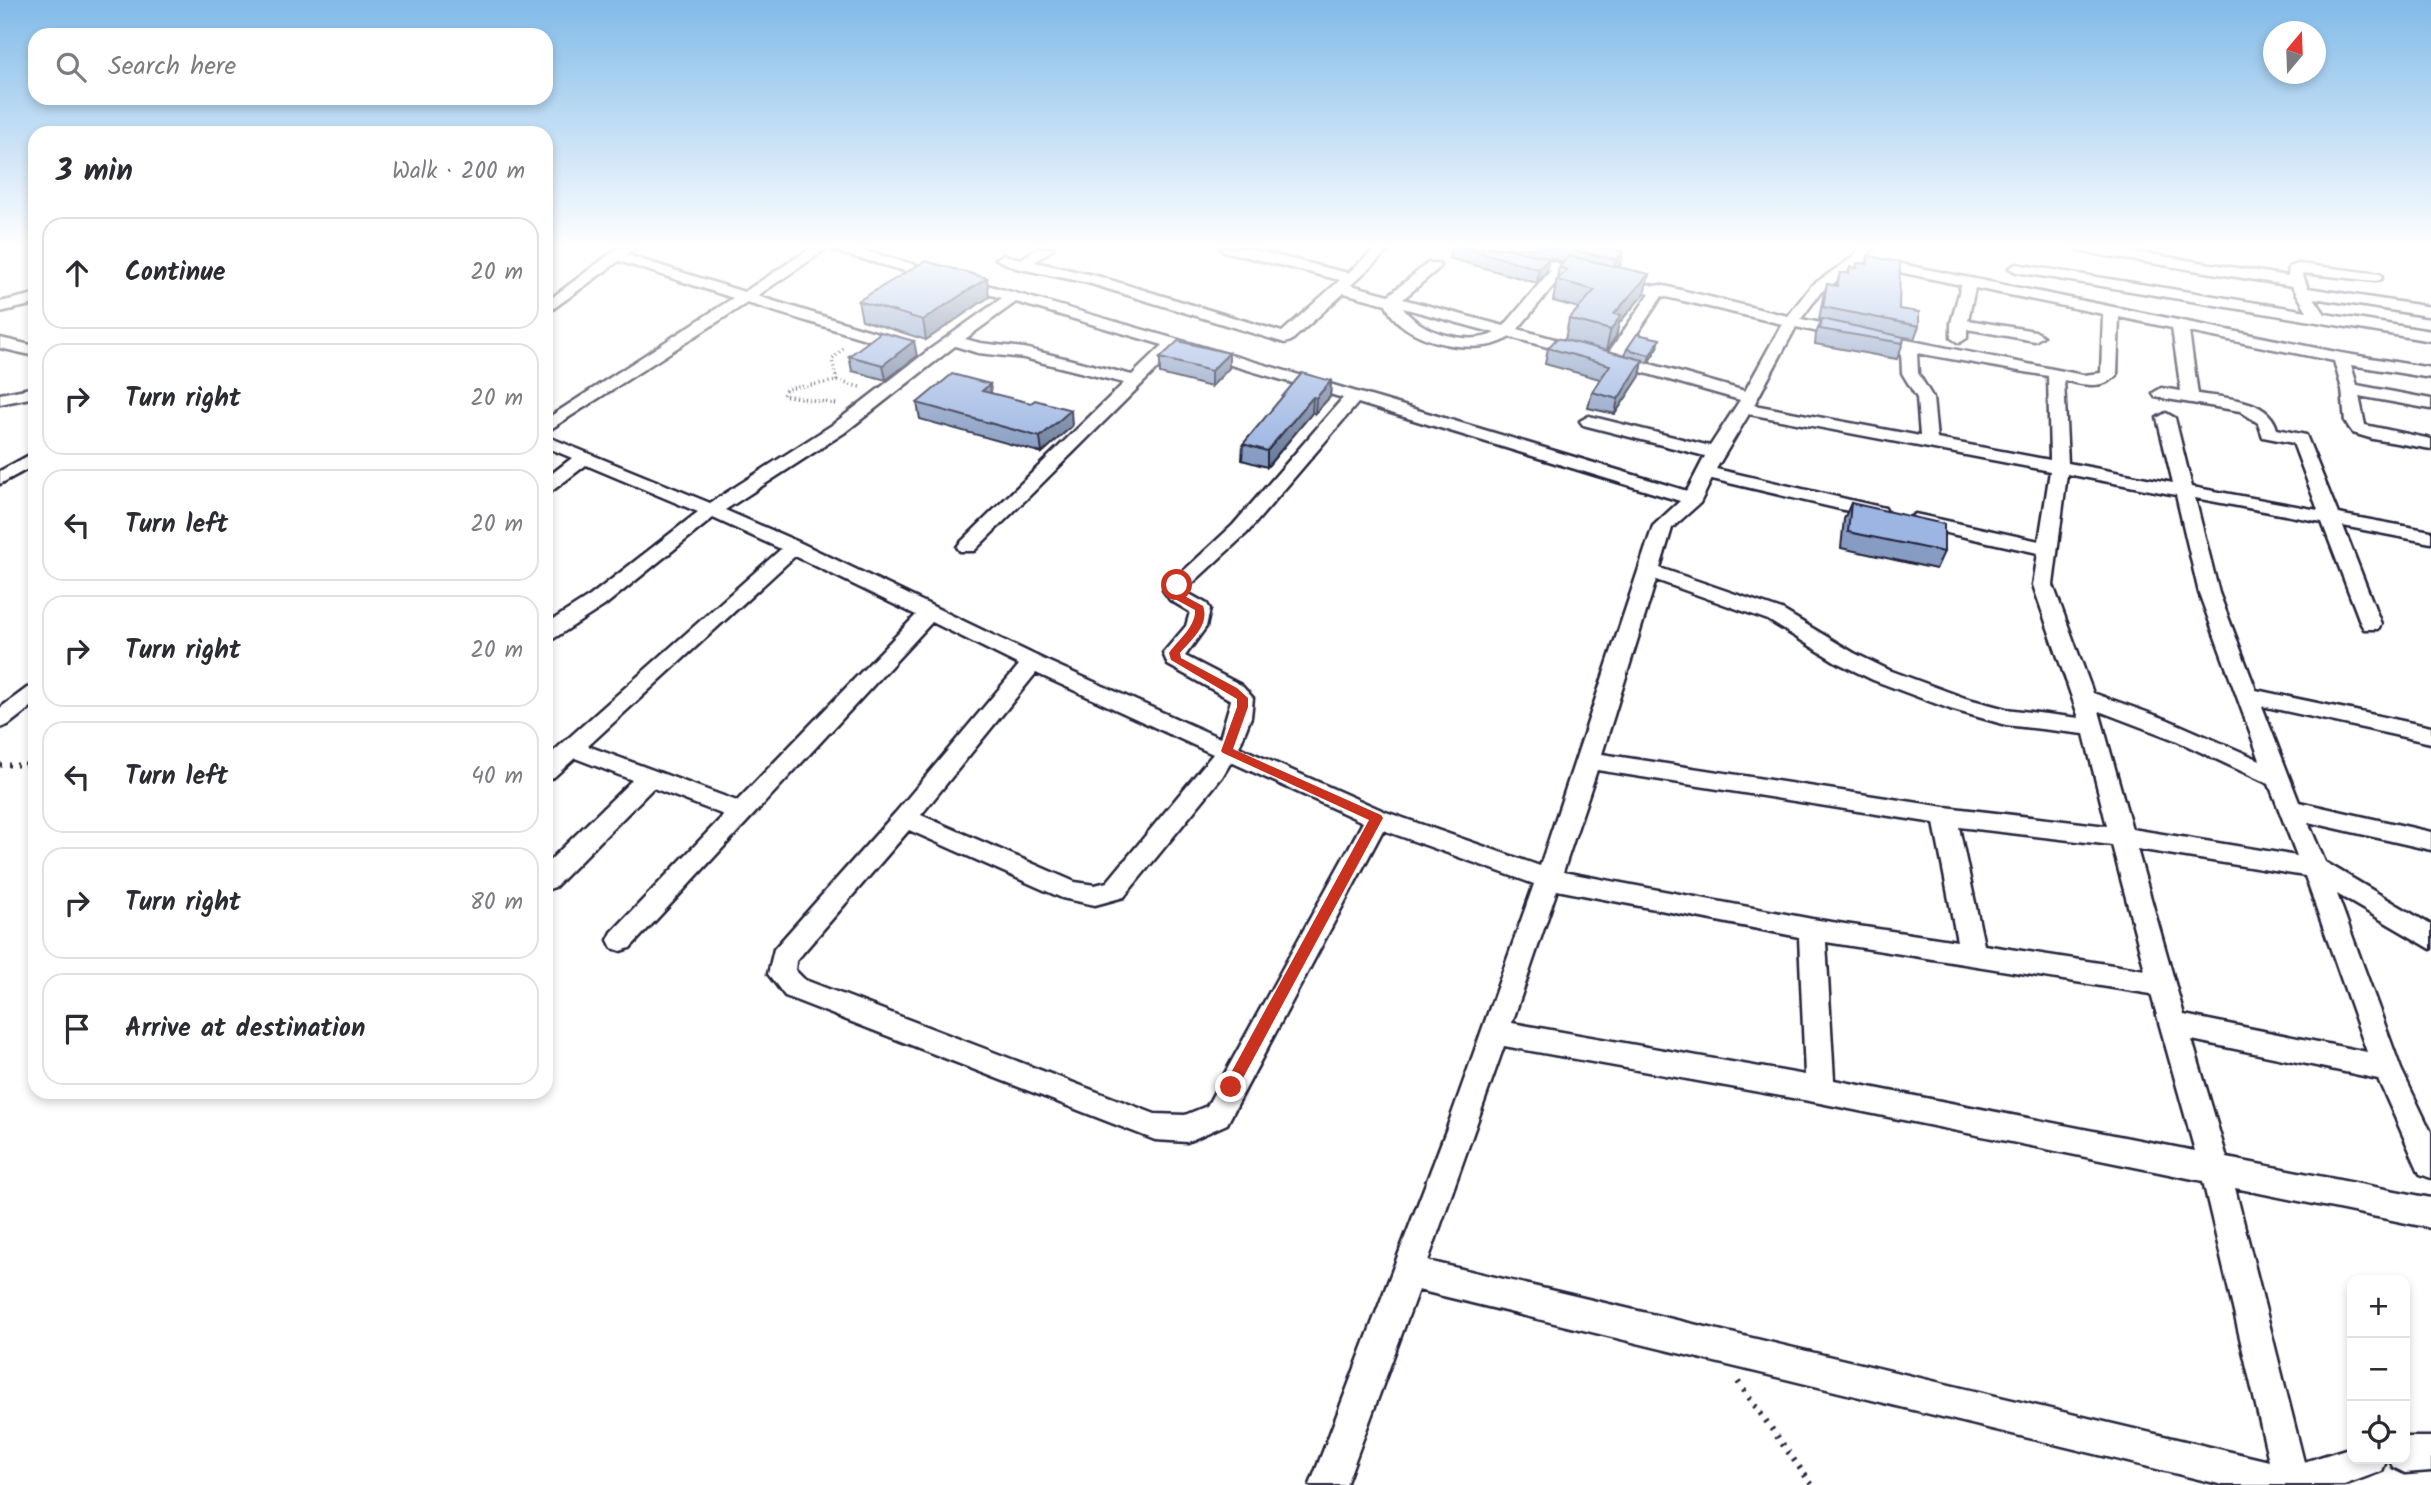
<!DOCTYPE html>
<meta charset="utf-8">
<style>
body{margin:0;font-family:Kalam,sans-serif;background:#f2f2f3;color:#2b2b33}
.controls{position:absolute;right:21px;bottom:21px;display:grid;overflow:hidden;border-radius:14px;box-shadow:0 4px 10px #0003}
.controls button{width:63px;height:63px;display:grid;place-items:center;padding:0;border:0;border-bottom:2px solid #e1e1e2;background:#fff;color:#2b2b33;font:35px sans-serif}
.compass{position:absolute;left:2263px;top:21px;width:63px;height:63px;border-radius:50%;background:#fff;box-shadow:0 4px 10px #0003;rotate:19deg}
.stop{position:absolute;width:21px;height:21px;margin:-16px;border:5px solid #c8321e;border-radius:50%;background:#fff}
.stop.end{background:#c8321e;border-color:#fff;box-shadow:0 2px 7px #0008}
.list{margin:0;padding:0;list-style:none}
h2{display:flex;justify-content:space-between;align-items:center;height:91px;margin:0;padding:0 28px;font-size:30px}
h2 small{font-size:23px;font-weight:400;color:#7c7c81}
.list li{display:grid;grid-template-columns:46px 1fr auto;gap:21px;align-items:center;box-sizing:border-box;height:112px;margin:0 14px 14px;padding:0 14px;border:2px solid #e1e1e2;border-radius:21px}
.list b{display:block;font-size:26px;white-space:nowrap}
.list em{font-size:23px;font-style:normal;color:#7c7c81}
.icon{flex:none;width:38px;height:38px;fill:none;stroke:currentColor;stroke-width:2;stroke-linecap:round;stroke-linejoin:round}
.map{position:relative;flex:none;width:2431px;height:1485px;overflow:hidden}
.search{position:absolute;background:#fff;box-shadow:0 4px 10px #0003;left:28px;top:28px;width:525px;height:77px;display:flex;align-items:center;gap:18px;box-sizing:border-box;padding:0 24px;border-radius:21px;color:#7c7c81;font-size:26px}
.panel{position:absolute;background:#fff;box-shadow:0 4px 10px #0003;left:28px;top:126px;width:525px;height:973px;border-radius:21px}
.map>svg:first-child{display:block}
</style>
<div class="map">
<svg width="2431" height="1485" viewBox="0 0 2431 1485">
<rect width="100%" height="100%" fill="#fff"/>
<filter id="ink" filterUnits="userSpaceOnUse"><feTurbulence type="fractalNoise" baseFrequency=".0143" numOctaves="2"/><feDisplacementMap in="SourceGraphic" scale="14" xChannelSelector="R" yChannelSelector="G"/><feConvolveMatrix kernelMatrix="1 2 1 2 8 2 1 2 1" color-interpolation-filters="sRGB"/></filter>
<g filter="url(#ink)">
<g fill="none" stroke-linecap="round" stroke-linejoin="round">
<g stroke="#22223b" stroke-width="5">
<path id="street" d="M618,248h16l-7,7 117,37 67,-44h17l-71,48 150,46 2,3 -8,5 -6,-2 -148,-45 -201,129v-13l187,-121 -114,-37 -73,53v-12z
M831,248h23c280,77 556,159 833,243l18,-35 -122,-31 -3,-4 9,-5 121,30 30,-46 -134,-38 -2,-3 46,-66 -86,-20 -46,56 69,19 2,3 -8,5 -71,-19c-30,22 -113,5 -124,-33l-42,-11 -53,48 -6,2 -197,-60 -72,-15 -20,-9 7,-4 18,4 16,-11h17l-19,14 62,14 185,56 58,-52 -117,-29 -2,-3h25l102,25 28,-25h15l-40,37 38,10 39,-32h10l2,3 -2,3 -35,30 101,27 47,-56 -83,-19 -2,-3h26l163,38 5,-1 128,31 23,-30 42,-29 6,-9h14l-7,11 5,-1 470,95 90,15v10l-80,-13 6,20 74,14v10l-72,-13 6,29 66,14v10l-58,-10 -20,-6 -8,-11 -3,-33 -8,-28 -145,-29 9,62c26,4 71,4 79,35l29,6 32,79 93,17v12l-88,-17 38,98 -3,5h-14l-3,-5 -39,-102 -127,-24 24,95 37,97 175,37v16l-169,-37 37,96 132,30v18l-123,-28 17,40 106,63v24l-94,-55 64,175 30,63v46l-11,-4 -42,-95 -186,-39 35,118 204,40v30l-196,-40 69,274 48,-15v12h35l-5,12 -38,14h-121l-805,-195 -72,195h-36l137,-357 87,-244 -151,-54 -156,294 -40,18 -32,-2 -370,-144 -17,-22 6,-25 122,-137 123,-147 -87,-43 -302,326 -9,3 -9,-3 -4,-8 4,-8 112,-117 -71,-27 -98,99 -9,3v-26l86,-84 -57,-22 -21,19 -8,2v-21l235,-209 -68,-31 -109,88 -51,33 -7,2v-17l44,-28 108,-84 -112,-47 -34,26 -6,2v-15l26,-20 -26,-11v-11l164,67 122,-78 97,-75 73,-52 -169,-47zM1864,262l7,4 90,19 -10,38v15l8,5 8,-5v-9l68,12 8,-5 -8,-5 -67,-11 7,-32 128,26 -2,59 -18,2 -282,-56 20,-27zM1662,296l120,28 -37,67 -123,-35zM1016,302l147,43 -31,30 -108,-27 -44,-5 -15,-4zM1403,308l92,25c-26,14 -76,-1 -92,-25zM2119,317l53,11 9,63 -20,-3 -8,5 2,4 85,14 18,12 5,14 30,6 25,67 -126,-23 -17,-69 -9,-5 -9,5 16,65 -105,-20 -4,-83c18,5 39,10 53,-5zM1796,327l105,23 1,23 15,25 3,38 -166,-31zM955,346l23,7 46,5 100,25 -164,160 -3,4 3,4h14l203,-202 166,49 -110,127 -70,65 7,10 20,12 -4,14 -23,27 5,12 63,35 -11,38 -173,-77 -246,-118 -76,-33 119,-77zM1917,353l131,23 2,84 -113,-21 -4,-41 -15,-25zM1358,403l322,98 -27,25 -113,340 -154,-54 -147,-65 12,-30 2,-19 -12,-13 -56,-29 21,-29 4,-18 -3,-5 -23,-13 63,-58zM1749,414l301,57 -11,70 -124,-27 -9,6 9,6 123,27 -5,32 46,133 -73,-9 -41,-11 -76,-28 -35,-17 -72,-43 -122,-42 12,-40 28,-25 12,-24 166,39 9,-6 -2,-4 -169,-39zM2067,474l109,21 23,98 61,167 -94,-41 -73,-26 -40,-108zM795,556l121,59 -179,186 -149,-55zM1656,580l112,40 70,43 35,17 77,29 56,16 78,9 23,92 -162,-19 -343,-53zM1036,673l177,81 -106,128 -12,3 -20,-3 -154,-67zM2099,711l76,29 94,44 28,72 -165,-27zM1231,762l132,60 -156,284 -22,9 -30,-1 -350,-134 -10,-10 1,-9 113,-131 153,68 33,7 29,-8 98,-120zM1597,770l337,53 23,118 -145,-22 -249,-47zM1959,827l153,18 33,125 -161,-25zM2137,849l168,27 62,176 -183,-37zM1557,890l242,47 6,138 -293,-52zM1826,942l325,52 44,157 -361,-71zM1504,1046l316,57 383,78 66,280 -841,-200z
M2076,248h34l178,28 1,-9 10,-3 81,10 2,3 -2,3 -5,1 -73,-8 6,15 123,19v8l-4,1 -113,-18 11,16 106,17v10l-415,-69 -7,-4 7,-4 291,47 -15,-25 -209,-34z
M35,294v10l-35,8v-10z
M0,338l35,8v10l-35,-8z
M35,387v10l-35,7v-10z
M35,452v13l-35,19v-13z
M35,686v18l-27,21 -8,3v-20l27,-20z
M2405,1437h26v34l-26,2 -12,-6 -4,-8h16z"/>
</g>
<path stroke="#22223b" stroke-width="3.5" stroke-dasharray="1 3.5" stroke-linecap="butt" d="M837,381l23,6
M836,404l-53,-9 3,-6 51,-8 -5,-21 12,-13"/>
<path stroke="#22223b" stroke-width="5" stroke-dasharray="2 6" stroke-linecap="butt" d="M0,765h35"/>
<path stroke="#22223b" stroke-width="6" stroke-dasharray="2.5 7" stroke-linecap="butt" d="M1738,1382l74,103"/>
<use href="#street" fill="#fff" fill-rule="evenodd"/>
</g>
<path fill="#869cc2" stroke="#22223b" stroke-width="2" d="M1450,248h156l17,4 -5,15 31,7 -5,20 -25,29 -3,13 -10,15 19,5 2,-7 31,-2 -10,16 -5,-2 -3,15 -25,38 -27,-6 4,-16 8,-13 -55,-15 3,-16 17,-8 4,-21 10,-11 -26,-7 6,-34 5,-5 -15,-4 -3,14 -9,11 -88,-25z
M1868,256l31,53 20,17 -5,13 -10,-2 -1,6 -6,16 -82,-15 1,-10 5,-14h-2l4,-23 4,-13 9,2 4,-13h8l2,-6 6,1 1,-5 9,1z
M989,297l-63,43 -64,-20 -4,-19z
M849,356h68l-31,24 -34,-9z
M1160,358l69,10 -18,19 -51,-13z
M1331,381l-1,16 -15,16h-3l-45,54 -25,-7 1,-16z
M991,393l81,33 -30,27 -122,-34 -3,-16z
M1851,503l93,49 -8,17 -95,-21 3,-29z"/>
<path fill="#6d7f9e" stroke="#22223b" stroke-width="2" d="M1623,252l-3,13 -7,9 3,-14z
M1549,258l-3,14 -9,11 2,-14z
M1649,274l-5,20 -25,29 -3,13 -10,15 8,-37z
M987,278l2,19 -63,43 -3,-20z
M1660,339l-2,8 -10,16 2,-8z
M914,341l3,15 -31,24 -3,-15z
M1229,353v15l-18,19v-16z
M1643,360l-3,16 -25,38 3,-15z
M1331,381l-1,16 -15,16 1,-15z
M990,384l2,15 -10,-8z
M1313,397l-1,16 -45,54v-16z
M1071,410l1,16 -30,27 -2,-16z"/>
<path fill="#9cb5e2" stroke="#22223b" stroke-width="2" d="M1465,248h39l45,10 -10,11z
M1564,248h42l17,4 -7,8z
M1569,256l80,18 -35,40 7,1 -10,15 -42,-11 26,-29 -38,-10 10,-10 -8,-3z
M1868,256l32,6 -1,47 20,3v14l-96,-19 4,-23 10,2 3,-13h9l1,-6 7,1v-5l11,1z
M925,261l62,17 -64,42 -65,-19z
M1822,319l82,18 -1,6 -83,-14z
M881,332l33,9 -31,24 -34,-9z
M1637,334l23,5 -10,16 -23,-6z
M1557,338l86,22 -25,39 -26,-7 18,-27 -62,-17z
M1178,341l51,12 -18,18 -51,-13z
M1302,373l29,8 -15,17 -3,-1 -46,54 -24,-7z
M952,374l38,10 -8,7 49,12 4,-3 36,10 -31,27 -123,-34z
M1851,503l93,21v28l-96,-20z"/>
</g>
<linearGradient id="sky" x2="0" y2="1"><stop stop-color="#81bae8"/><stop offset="0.54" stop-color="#fff"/><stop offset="1" stop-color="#fff" stop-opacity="0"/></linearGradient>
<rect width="2431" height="456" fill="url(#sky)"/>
<path fill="#c8321e" d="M1173,583h7l-2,7 3,4 22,12c7,19 -12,34 -23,47l1,5 56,30 11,10v9l-15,42 148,66 2,3 -147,273 -5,2 -5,-2v-9l143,-262 -146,-67 -2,-2 16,-44v-8l-66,-39 -2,-7c9,-13 27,-26 26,-43l-22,-12 -5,-8z"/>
</svg>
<div class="controls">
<button>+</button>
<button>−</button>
<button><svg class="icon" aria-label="locate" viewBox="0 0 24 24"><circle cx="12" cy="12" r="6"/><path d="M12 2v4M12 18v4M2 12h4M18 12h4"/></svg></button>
</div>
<svg class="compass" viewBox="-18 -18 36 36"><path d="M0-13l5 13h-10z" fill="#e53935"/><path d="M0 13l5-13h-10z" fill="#7c7c81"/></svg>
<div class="stop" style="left:1177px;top:585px"></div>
<div class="stop end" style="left:1231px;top:1087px"></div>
<div class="search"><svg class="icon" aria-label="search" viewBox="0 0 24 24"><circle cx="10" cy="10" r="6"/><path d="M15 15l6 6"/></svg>Search here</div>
<section class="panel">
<h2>3 min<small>Walk · 200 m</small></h2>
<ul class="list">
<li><svg class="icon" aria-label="ahead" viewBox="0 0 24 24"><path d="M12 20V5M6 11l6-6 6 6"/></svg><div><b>Continue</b></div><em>20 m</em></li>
<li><svg class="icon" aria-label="right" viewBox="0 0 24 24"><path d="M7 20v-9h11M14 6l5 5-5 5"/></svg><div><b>Turn right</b></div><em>20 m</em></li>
<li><svg class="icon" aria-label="left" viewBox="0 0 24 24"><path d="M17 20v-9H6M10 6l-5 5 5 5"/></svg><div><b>Turn left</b></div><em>20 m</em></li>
<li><svg class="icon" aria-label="right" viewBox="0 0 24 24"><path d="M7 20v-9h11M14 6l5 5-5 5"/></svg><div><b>Turn right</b></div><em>20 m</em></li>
<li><svg class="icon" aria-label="left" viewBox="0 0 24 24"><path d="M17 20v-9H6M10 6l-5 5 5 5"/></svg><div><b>Turn left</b></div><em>40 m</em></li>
<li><svg class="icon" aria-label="right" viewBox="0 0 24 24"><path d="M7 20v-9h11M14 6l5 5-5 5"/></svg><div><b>Turn right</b></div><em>80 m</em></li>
<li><svg class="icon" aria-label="arrive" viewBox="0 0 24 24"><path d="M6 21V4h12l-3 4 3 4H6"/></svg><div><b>Arrive at destination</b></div></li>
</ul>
</section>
</div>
